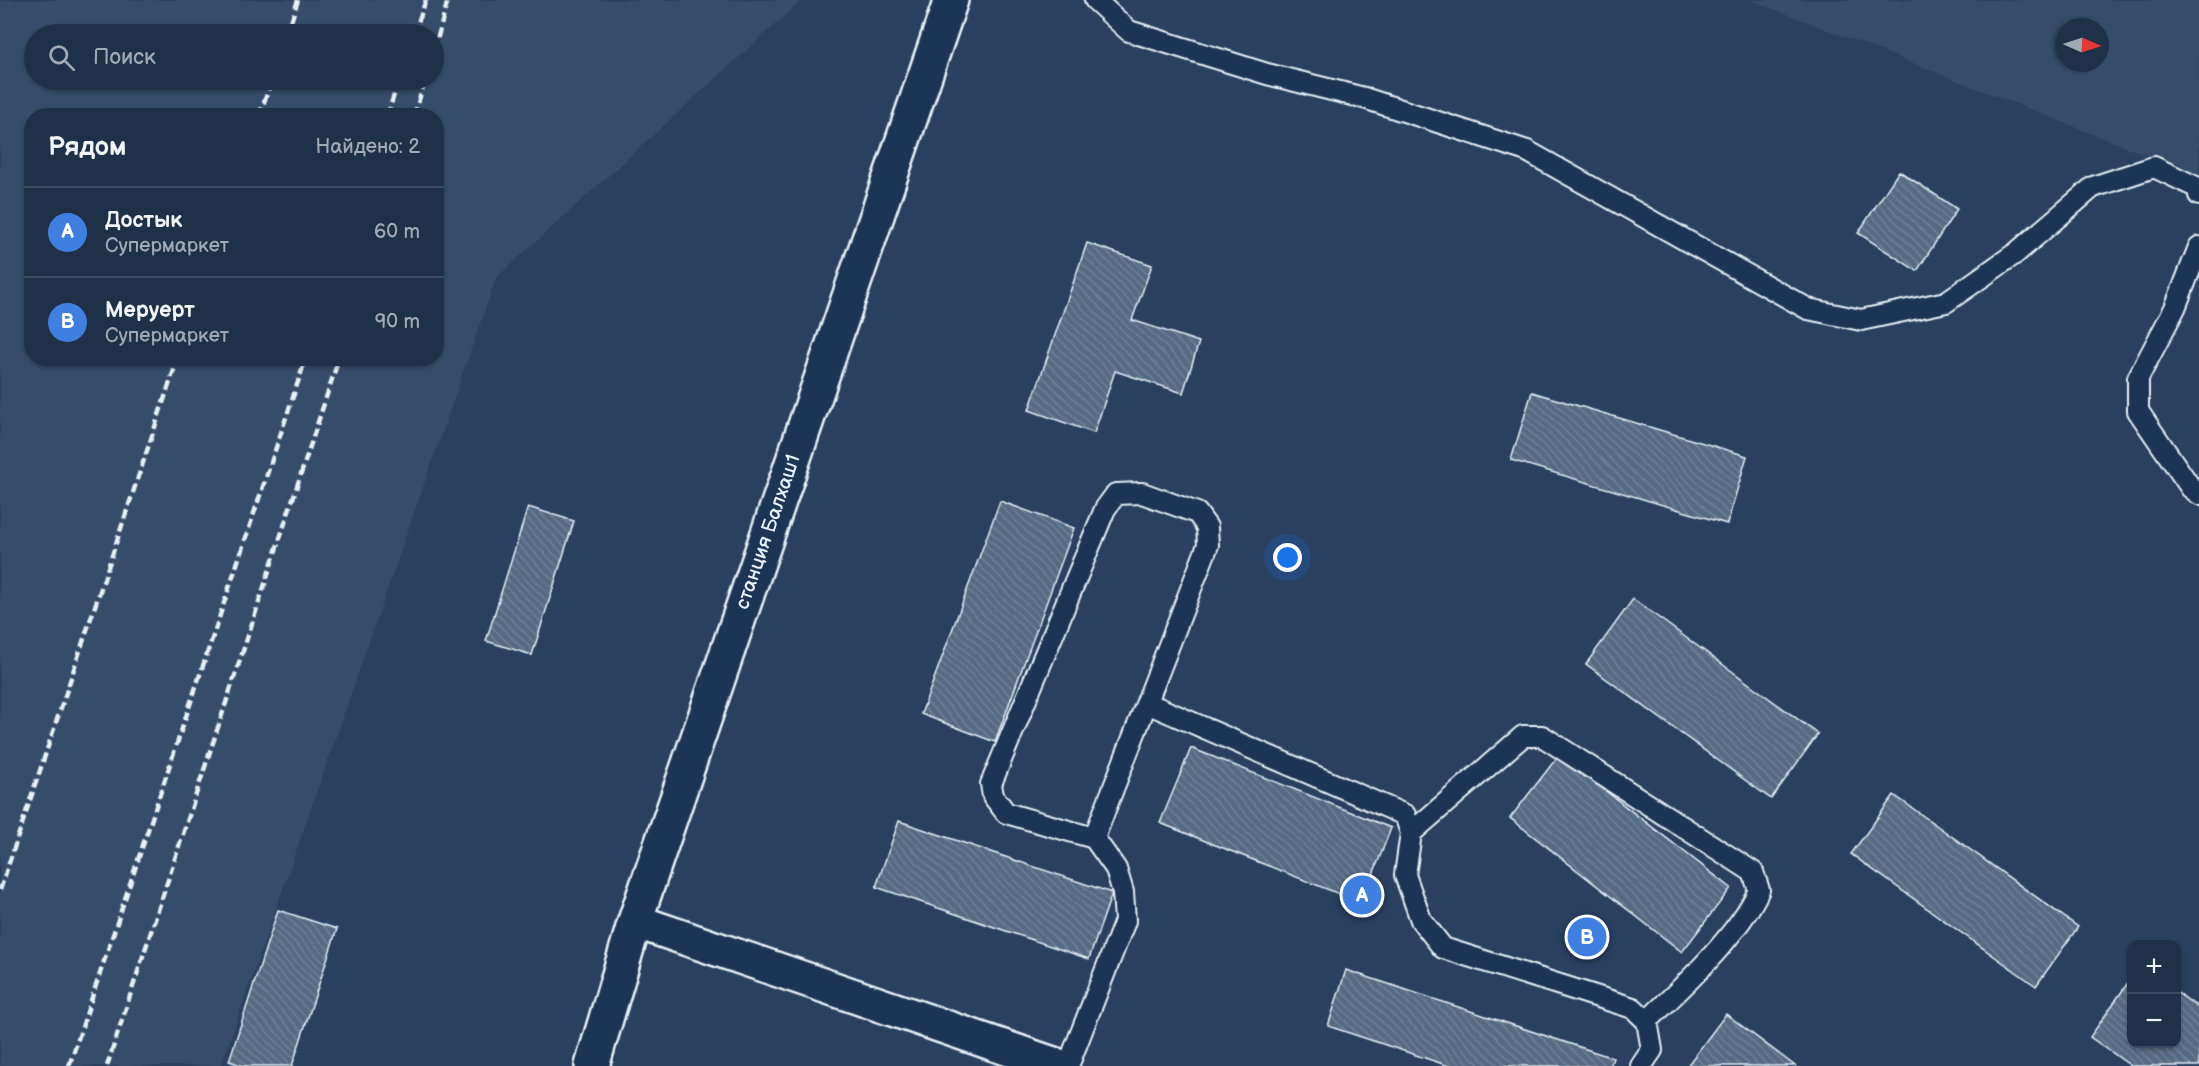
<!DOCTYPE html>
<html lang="ru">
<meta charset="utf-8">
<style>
body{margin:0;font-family:"Balsamiq Sans",sans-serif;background:#273850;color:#f1f3f6}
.controls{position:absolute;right:18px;bottom:18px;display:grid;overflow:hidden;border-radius:12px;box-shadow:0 2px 4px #0004}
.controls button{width:54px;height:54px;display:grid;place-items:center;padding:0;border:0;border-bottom:2px solid #3c4b61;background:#1f3049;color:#f1f3f6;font:30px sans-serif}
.compass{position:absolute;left:2055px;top:18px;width:54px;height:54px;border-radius:50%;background:#1f3049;box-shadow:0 2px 4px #0004;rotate:93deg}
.you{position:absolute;left:1288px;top:558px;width:21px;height:21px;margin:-15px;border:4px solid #fff;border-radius:50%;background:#1a73e8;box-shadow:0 0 0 9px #1a73e833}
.badge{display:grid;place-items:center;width:39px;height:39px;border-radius:50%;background:#ffd166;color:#fff;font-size:20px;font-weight:700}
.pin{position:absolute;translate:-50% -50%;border:3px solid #fff;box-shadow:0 2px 6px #0006}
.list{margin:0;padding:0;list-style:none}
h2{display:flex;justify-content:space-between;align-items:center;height:78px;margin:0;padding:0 24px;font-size:26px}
h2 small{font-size:20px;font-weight:400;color:#a1a9b4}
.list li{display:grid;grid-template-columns:39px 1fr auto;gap:18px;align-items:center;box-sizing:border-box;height:90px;padding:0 24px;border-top:2px solid #3c4b61}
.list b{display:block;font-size:22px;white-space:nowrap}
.list p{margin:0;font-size:20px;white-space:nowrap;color:#a1a9b4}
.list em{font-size:20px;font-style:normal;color:#a1a9b4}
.icon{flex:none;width:33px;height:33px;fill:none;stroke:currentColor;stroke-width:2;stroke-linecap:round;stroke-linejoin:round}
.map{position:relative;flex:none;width:2199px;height:1066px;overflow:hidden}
.search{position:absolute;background:#1f3049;box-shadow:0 2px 4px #0004;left:24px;top:24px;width:420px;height:66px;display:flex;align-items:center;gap:15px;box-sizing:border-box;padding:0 21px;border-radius:33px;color:#a1a9b4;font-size:22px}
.panel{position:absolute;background:#1f3049;box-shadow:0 2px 4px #0004;left:24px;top:108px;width:420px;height:258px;border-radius:24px}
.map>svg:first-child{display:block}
</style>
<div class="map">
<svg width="2199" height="1066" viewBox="0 0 2199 1066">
<defs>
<pattern id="building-back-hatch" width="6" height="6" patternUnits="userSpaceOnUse" patternTransform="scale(1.5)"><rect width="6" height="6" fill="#556a83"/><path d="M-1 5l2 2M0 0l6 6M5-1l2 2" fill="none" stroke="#6d8095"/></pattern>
</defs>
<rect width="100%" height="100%" fill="#294061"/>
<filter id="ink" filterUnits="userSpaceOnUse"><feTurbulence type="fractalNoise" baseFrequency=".0167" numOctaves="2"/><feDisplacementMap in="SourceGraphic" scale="12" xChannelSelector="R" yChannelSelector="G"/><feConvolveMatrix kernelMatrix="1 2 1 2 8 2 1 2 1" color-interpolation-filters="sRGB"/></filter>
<g filter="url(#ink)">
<path fill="#364d6b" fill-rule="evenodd" d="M0,0h802l-306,278 -275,788h-221zM34,34h400v46h-400zM32,116h404v242h-404z
M1751,0h448v176l-1,-1zM2064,27h36v36h-36z"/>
<path fill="url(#building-back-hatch)" stroke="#e8f1f8" stroke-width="1.5" d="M1899,171l58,38 -40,62 -59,-38z
M1087,243l65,22 -20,55 67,22 -16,51 -68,-22 -21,62 -65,-23z
M1532,392l215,64 -20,68 -216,-64z
M1000,501l74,27 -79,214 -74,-28z
M528,507l46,14 -42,134 -46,-14z
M1633,599l185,135 -47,65 -185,-135z
M1191,748l200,80 -29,75 -202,-80z
M1559,755l172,133 -49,64 -172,-134z
M1894,795l184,132 -42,59 -185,-132z
M899,821l213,72 -23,66 -213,-72z
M278,910l59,19 -45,137h-48l-15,-5z
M1346,970l267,88 -3,8h-161l-121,-40z
M2132,977v67h44v-52l23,16v58h-68l-41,-29z
M1726,1014l69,52h-108z"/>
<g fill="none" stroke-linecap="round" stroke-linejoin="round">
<g stroke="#e8f1f8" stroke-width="24">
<path id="service" d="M1095,0l34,31 138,43 97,24 163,53 281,158 53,11 85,-18 70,-49 77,-66 61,-20 44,21 1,7
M2199,247l-24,61 -37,70v33l53,77 8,6
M1142,493l55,20 10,14 1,18 -114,293 -88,-25 -13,-17 -2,-12 114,-275 11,-15z
M1147,703l258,112 6,18 -6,42 16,45 22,28 190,60 14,13 5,29 -11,16
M1411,833l112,-97h19l211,136 6,18c-19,43 -77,98 -112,131
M1068,1066l57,-145 -2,-29 -7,-23 -22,-31"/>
</g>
<g stroke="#e8f1f8" stroke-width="38">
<path id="minor" d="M635,921l424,145
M592,1066l43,-145 316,-921"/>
</g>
<use href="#service" stroke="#1d3557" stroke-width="20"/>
<use href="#minor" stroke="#1d3557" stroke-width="33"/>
<path stroke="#e8f1f8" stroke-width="4.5" stroke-dasharray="9 4.5" stroke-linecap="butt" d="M287,34l11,-34
M414,34l12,-34
M434,51l14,-51
M259,116l13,-36
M387,116l12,-36
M414,116l11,-36
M0,890l178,-532
M69,1066l237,-708
M107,1066l232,-708"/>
</g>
</g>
<g text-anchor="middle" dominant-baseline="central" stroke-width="5" stroke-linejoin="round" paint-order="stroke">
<g font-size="20" fill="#e8f1f8" stroke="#1d3557">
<text transform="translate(768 532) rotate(-71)">станция Балхаш1</text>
</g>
</g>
</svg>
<div class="controls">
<button>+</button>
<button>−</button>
</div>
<svg class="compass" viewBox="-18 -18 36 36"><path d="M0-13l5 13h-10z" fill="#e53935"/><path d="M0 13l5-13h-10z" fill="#a1a9b4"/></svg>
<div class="you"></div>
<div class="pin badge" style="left:1362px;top:895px;background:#3f7fe0">A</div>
<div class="pin badge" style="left:1587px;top:937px;background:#3f7fe0">B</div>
<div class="search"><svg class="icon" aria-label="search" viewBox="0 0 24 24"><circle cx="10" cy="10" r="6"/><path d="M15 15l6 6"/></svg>Поиск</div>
<section class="panel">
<h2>Рядом<small>Найдено: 2</small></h2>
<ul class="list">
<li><span class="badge" style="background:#3f7fe0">A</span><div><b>Достык</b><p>Супермаркет</p></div><em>60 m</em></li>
<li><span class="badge" style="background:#3f7fe0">B</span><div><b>Меруерт</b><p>Супермаркет</p></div><em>90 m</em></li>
</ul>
</section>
</div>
